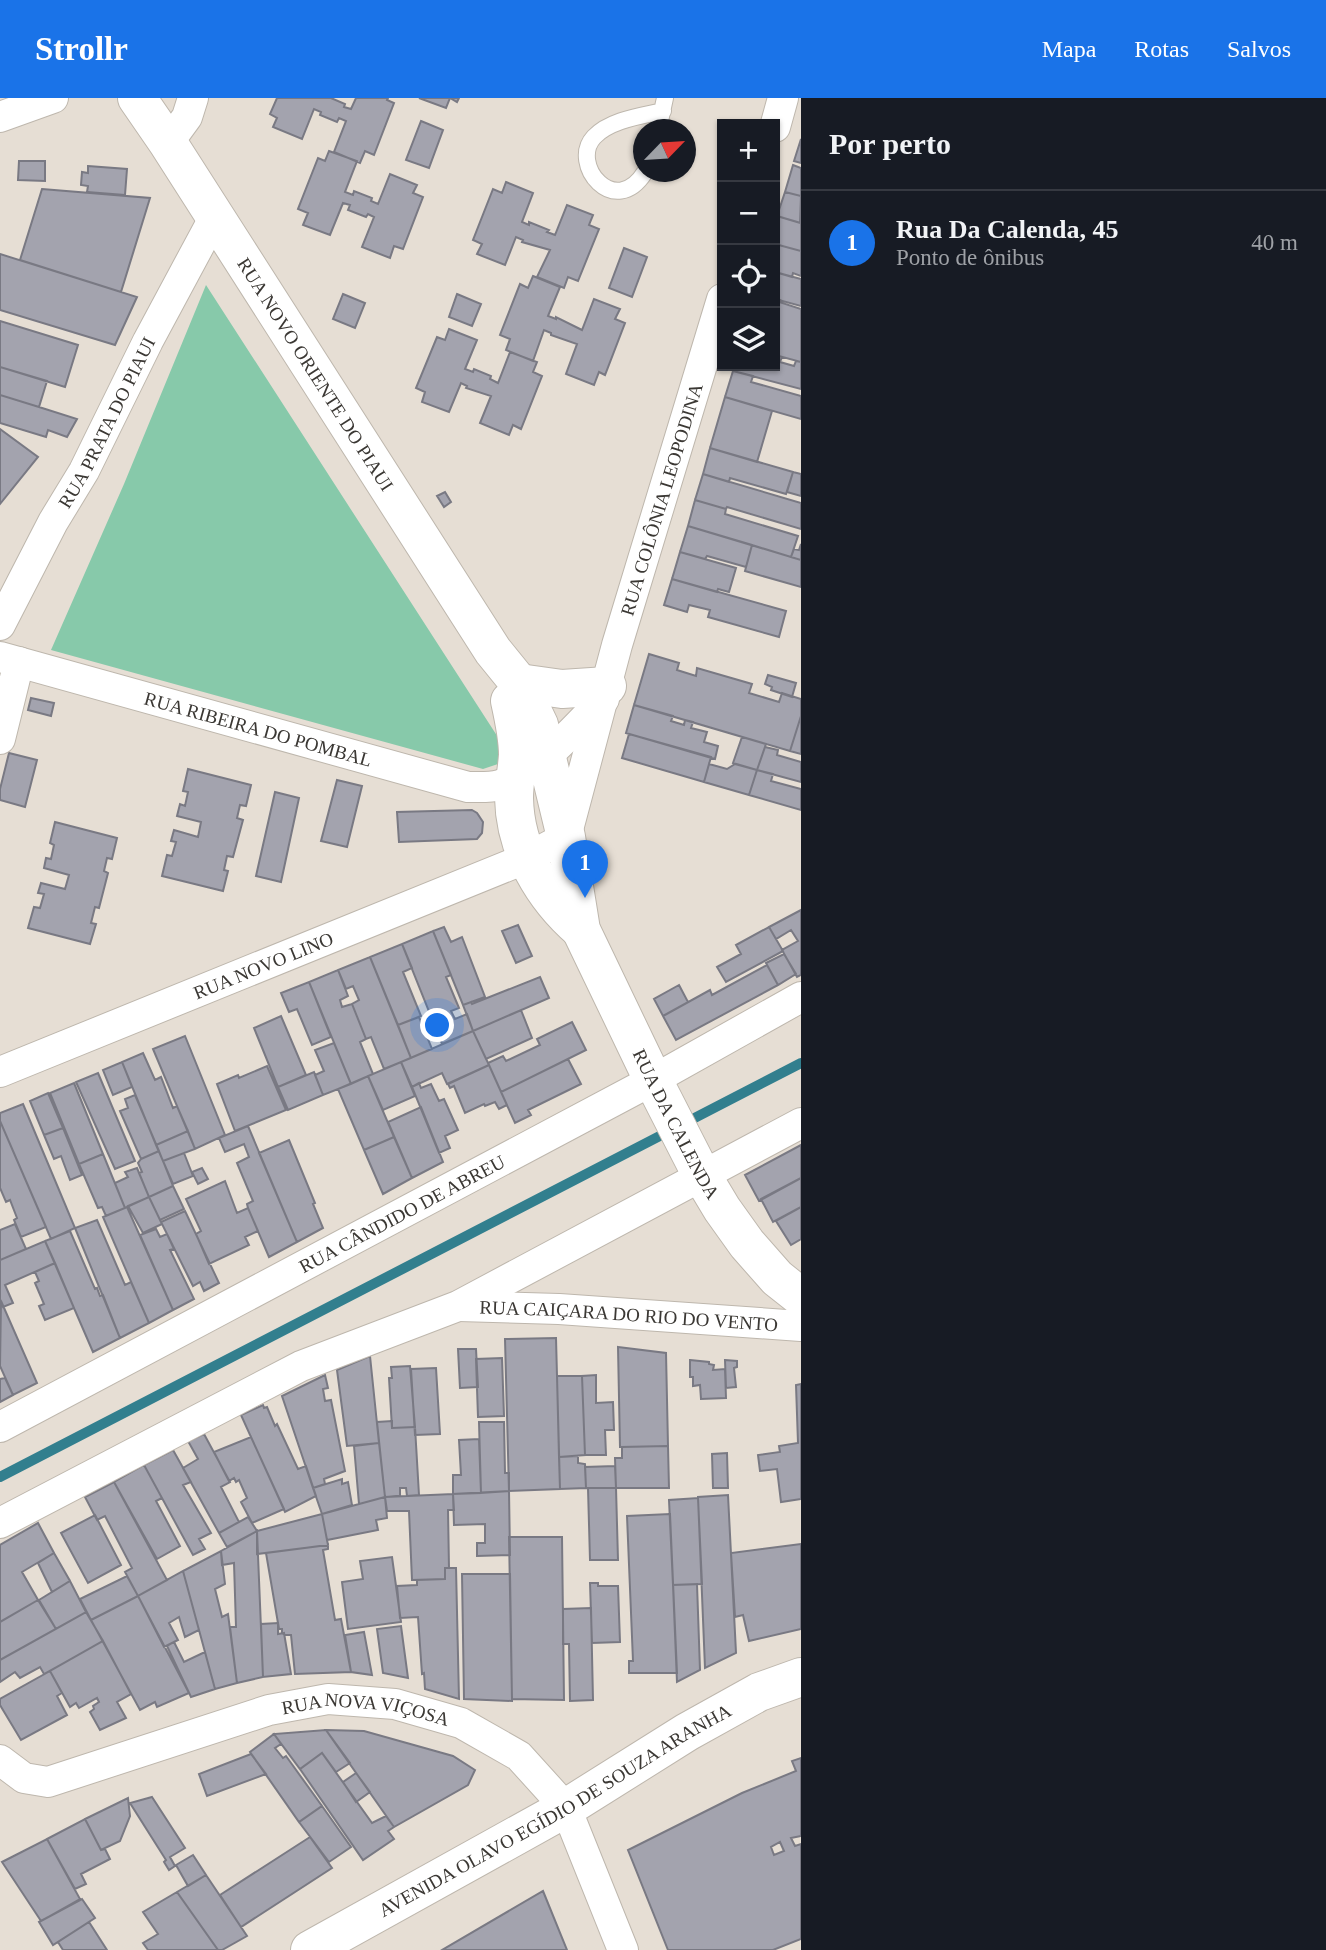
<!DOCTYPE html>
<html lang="pt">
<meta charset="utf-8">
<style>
body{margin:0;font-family:Georgia,serif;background:#20242c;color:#f1f3f6}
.controls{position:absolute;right:21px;top:21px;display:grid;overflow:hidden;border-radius:0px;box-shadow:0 2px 5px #0004}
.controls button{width:63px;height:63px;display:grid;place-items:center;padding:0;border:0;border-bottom:2px solid #363941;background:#171b24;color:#f1f3f6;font:35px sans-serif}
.compass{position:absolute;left:633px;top:21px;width:63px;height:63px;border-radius:50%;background:#171b24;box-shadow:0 2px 5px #0004;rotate:65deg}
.you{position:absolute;left:438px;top:928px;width:24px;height:24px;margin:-18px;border:5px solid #fff;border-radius:50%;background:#1a73e8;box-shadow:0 0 0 10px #1a73e833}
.badge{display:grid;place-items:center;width:46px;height:46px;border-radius:50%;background:#1a73e8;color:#fff;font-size:23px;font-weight:700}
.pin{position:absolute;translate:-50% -58px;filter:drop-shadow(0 2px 4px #0008)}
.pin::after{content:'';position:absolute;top:37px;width:24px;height:21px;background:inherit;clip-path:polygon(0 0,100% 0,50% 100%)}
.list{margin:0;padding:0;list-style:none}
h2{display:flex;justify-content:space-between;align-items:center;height:91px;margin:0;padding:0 28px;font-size:30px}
h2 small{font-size:23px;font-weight:400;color:#9ea1a6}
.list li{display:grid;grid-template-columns:46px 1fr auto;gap:21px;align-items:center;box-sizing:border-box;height:105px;padding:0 28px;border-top:2px solid #363941}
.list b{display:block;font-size:26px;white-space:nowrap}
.list p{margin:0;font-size:23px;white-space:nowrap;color:#9ea1a6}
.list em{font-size:23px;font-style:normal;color:#9ea1a6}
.icon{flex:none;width:38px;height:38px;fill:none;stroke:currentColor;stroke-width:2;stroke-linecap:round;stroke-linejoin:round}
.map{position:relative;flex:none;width:801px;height:1852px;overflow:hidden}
header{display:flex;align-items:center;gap:42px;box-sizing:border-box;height:98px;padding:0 35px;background:#1a73e8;color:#fff}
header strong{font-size:33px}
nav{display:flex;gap:38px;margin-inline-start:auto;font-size:24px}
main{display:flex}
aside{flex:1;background:#171b24}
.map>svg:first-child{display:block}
</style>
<header>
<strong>Strollr</strong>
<nav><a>Mapa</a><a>Rotas</a><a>Salvos</a></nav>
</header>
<main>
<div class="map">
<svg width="801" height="1852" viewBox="0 0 801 1852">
<rect width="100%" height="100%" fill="#e6ded4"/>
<path fill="#87c9aa" d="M206,187l297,460 -5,19 -15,5 -432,-119 73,-166z"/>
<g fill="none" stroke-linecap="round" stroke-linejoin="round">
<path stroke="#327f8e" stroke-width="10" d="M0,1379l801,-414"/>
</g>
<path fill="#a3a3ae" stroke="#797983" stroke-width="2" fill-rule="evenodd" d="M277,0h54l14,6 -1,3 7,2 5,-11h32l-1,2 7,3 -20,52 -9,-4 -5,12 -26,-11 12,-31 -7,-3 -2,4 -17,-7 1,-3 -7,-3 -12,30 -29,-12 4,-9 -7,-4z
M419,0h40l-2,4 -7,-4 -4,10z
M421,23l22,9 -14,38 -23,-8z
M801,41v24l-7,-2z
M329,53l28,10 -12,31 8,3 1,-4 18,7 -1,3 7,3 12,-30 27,11 -4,8 10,4 -20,52 -9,-3 -4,12 -28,-11 12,-30 -6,-3 -2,3 -18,-7 2,-5 -7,-2 -13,32 -27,-10 5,-12 -10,-4 20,-51 7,3z
M19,63h26v20l-27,-1z
M793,67l8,3v28l-16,-4z
M88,68l39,3 -2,26 -38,-3 1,-6 -7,-1 1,-13 6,1z
M506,84l27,11 -11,29 7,3v-3l20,8 -2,2 8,3 12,-30 26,10 -4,10 10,4 -21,52 -10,-4 -4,11 -27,-11 13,-27 -28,-8 1,-2 -7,-3 -11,28 -28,-11 5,-10 -9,-4 20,-51 9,4z
M42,91l108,9 -29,94 -101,-32z
M785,94l16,4 -1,27 -23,-7z
M777,118l24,7v28l-26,-7v-20z
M775,146l26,7v25l-8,-3 -1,4 -17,-5z
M624,150l23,9 -15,40 -23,-9z
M0,156l137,43 -22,48 -115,-35z
M775,174l26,7v27l-26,-7z
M533,178l27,11 -12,29 8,3v-2l26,13 12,-31 26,10 -5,10 10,4 -20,52 -6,-3 -5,13 -28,-11 11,-30 -26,-9v-2l-7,-3 -11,31 -27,-11 4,-11 -10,-4 20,-51 8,4z
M343,196l22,9 -10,25 -22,-9z
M457,196l24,10 -9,22 -23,-9z
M775,201l5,1 -1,2 22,7v53l-26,-7z
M0,223l78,24 -13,42 -65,-20z
M449,231l28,11 -12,29 8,3 1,-3 17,7 -1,3 8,4 12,-31 27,10 -4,10 9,4 -21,53 -8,-4 -4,10 -29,-12 11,-27 -25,-8 1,-2 -6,-3 -12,29 -27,-10 3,-10 -9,-4 21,-51 8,3z
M775,257l7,2 -2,5 14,4 2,-5 5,1v27l-68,-18 1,-5h41z
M0,269l47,14 -8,26 -39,-12z
M733,273l20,5 -2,6 50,14v23l-76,-22z
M0,297l39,12 38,12 -10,18 -19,-7 -2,7 -46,-14z
M725,299l47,14 -15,51 -47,-14z
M0,331l38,28 -38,47z
M710,350l83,24 -7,22 -56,-16 -1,4 -26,-8z
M793,374l8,2v22l-14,-4z
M703,376l98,29v26l-74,-22 -1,2 -31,-9z
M445,394l6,10 -7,5 -7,-11z
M695,402l31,9 -1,5 73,22 -7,21 -103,-31z
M688,428l64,19 -6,22 -39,-11 -2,3 -25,-7z
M801,446v16l-10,-3 3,-8 5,1z
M752,447l49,15v27l-56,-16z
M680,454l56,16 -7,24 -11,-3 -1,3 -45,-13z
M672,481l114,32 -7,26 -71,-20 2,-7 -21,-5 -2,7 -23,-7z
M649,556l30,9 -2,7 19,6 1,-8 55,16 -3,9 30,9 3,-9 19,6v17l-11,35 -156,-46z
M768,577l28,8 -4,14 -21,-7 1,-3 -7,-3z
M31,600l23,5 -3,13 -23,-6z
M634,607l39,11 -2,5 13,4 1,-5 8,2 -2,6 16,4 -3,10 14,4 -3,13 -89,-26z
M801,618v38l-11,-3z
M629,636l82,23 -7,25 -82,-24z
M742,639l24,7 -9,26 -24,-7z
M765,649l13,3 -1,5 24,7v20l-44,-12z
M9,655l28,7 -12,47 -25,-7v-11z
M709,666l18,5 8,-5 22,6 -8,25 -45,-13z
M188,671l63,16 -5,21 -6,-1 -3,13 6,2 -10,37 -6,-1 -3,14 4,1 -5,20 -61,-15 5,-21 5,1 4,-14 -5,-1 3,-11 24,7 3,-15 -24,-6 3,-12 5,2 3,-14 -5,-1z
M757,672l16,4 -2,7 30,8v21l-52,-15z
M337,682l25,6 -15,61 -26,-6z
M275,694l24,6 -18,84 -25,-6z
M472,712l5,3 6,9 -1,11 -5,6 -78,3 -2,-30z
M55,724l62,16 -5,21 -5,-1 -3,13 4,2 -9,35 -4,-1 -4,16 5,1 -6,20 -62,-16 6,-21 6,1 4,-14 -6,-1 3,-10 24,6 4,-14 -25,-7 2,-10 5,1 3,-14 -4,-2z
M801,812v65l-4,2 -15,-27 16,-9 -7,-11 -15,9 -7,-12z
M518,827l14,31 -16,7 -14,-32z
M444,829l7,15 11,-5 23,60 -22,8 -30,-74z
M769,829l14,24 -57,31 -9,-15 24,-13 -5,-9z
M433,833l18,44 -5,2 13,31 -8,3 4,8 12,-5 6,17 -31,13 -40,-100z
M402,846l10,24 -9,4 18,44 -23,9 -28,-68z
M784,856l12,20 -18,11 -12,-22z
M370,859l41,101 -27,11 -13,-32 -5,2 -14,-35 7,-4 -6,-14 -7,3 -8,-19z
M767,867l11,20 -102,55 -13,-24 47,-26 2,5z
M338,872l10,26 -8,4 2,7 10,-3 14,35 -6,3 13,32 -22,10 -42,-102z
M540,879l9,21 -76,33 -10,-26 8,-3 1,2z
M309,884l22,55 -19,8 -15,-36 -8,3 -8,-19z
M679,887l9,17 -25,14 -9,-17z
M521,912l11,28 -46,21 -13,-28z
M281,918l25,59 -28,12 -24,-59z
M419,919l13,32 -21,9 -13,-33z
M572,924l14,28 -85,42 -13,-29 15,-7 3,5 34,-16 -3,-6z
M473,933l16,34 -42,19 -5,-11 -30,14 -11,-25z
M185,938l40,99 -30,14 -42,-100z
M334,945l17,41 -28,11 -8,-20 9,-4 -9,-21z
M143,955l12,27 6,-3 12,31 4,-2 11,25 -32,14 -34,-83z
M568,961l13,25 -53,26 3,5 -16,8 -14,-31z
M122,964l10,25 -19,8 -10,-25z
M401,964l14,34 -32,14 -15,-34z
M489,967l18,40 -8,4 -4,-7 -10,4 -1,-2 -19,9 -11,-27 -4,2 -2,-4z
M267,968l19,44 -51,21 -18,-47 21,-9 1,3z
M314,974l9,23 -35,15 -10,-23z
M98,975l37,88 -20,8 -39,-87z
M368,978l26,61 -30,13 -26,-61z
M74,985l29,71 -24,10 -29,-71z
M419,985l2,5 10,-4 8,17 5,-2 14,31 -13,6 5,12 -11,5 -27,-66z
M48,995l15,35 -19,7 -14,-34z
M135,997l24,56 -18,8 -21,-48 8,-3 -3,-9z
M23,1006l52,124 -24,11 -51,-118v-8z
M421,1009l22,55 -31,16 -24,-56z
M0,1023l46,106 -25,10 -7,-17 3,-2 -7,-18 -4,2 -6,-14z
M248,1028l49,116 -28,15 -21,-49 -1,-4 6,-3 -16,-38 12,-6 -5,-13 -19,8 -6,-14z
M63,1030l19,47 -12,5 -9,-24 -7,3 -10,-24z
M188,1033l7,18 -32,12 -7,-16z
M394,1039l18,41 -29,16 -19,-44z
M289,1042l26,63 -2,1 10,24 -26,14 -38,-89z
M801,1047v33l-42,23 -14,-26z
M159,1053l14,35 -24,11 -10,-24 3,-1 -4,-9 3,-4z
M184,1055l9,23 -20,8 -10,-23z
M103,1056l22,54 -19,8 -4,-9 -4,1 -19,-44z
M137,1070l12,29 -24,11 -10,-25 13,-6 -3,-5z
M202,1070l6,11 -10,5 -6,-12z
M801,1080v29l-28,15 -12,-23z
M225,1083l12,32 11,-5 10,23 -13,6 4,8 -40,19 -13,-30 5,-3 -15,-32z
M173,1088l11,23 -24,11 -11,-23z
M149,1099l13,27 -19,9 -15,-27z
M127,1109l46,103 -24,13 -46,-106z
M801,1109v32l-10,6 -15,-24z
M185,1113l34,72 -15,8 -4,-9 -7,4 -32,-64z
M97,1122l28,65 6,-3 18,41 -29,15 -45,-110z
M15,1126l11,25 -26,11v-30z
M156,1131l4,8 7,-3 7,15 -4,1 24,49 -21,11 -33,-75z
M70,1133l25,58 2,-1 3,8 3,-1 17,43 -27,14 -48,-111z
M45,1143l10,22 -50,22 8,18 -10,4 -3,-8v-39z
M55,1165l19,45 -29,12 -6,-14 5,-2 -9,-21 4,-2 -4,-9z
M1,1203l36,82 -24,12 -13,-29z
M556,1240l4,151 -51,2 -4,-152z
M618,1249l48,6 2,93 -48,1z
M458,1251h18l2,38 -18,1z
M370,1258l9,87 -32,3 -10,-76z
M502,1260l2,58 -26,1 -2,-58z
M690,1262l19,2v2l5,1 -1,5 12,-1 1,29 -25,1 -1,-14 -7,1v-9h-3z
M725,1262l12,1v6l-3,1 2,19 -10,1z
M410,1268l5,61 -23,1 -3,-50h3l-1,-11z
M436,1270l4,66 -25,1 -4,-66z
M325,1277l3,13 -5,1 2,12 6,-1 14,71 -21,8 1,5 -12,4 -31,-92z
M596,1277v28l17,-1 1,28h-9l1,25h-21l-3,-79z
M557,1278h25l3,79 -26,2z
M5,1280l8,17 -13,7v-23z
M801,1286v115l-20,3 -4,-33 -17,2 -2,-16 22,-3 -1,-6 19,-3 -2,-58z
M263,1307l1,3 3,-1 8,19 2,-2 21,45 8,-3 10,30 -31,16 -44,-97z
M392,1323v7l23,-1 4,68 -12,1 -1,-8h-6v8l-15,1 -8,-75z
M479,1324h25l1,51h4v18l-28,2z
M204,1336l26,48 -9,5 18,35 -20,11 -36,-65 15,-9 -10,-18z
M251,1339l33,72 -32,14 -11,-21 6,-4 -8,-18 -3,2 -2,-4 -5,3 -15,-29z
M479,1341l2,54 -28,1v-19h8l-2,-35z
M379,1345l6,54 -26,7 -5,-58z
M668,1348l1,42h-53l-1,-30h7v-11z
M173,1352l18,32 -8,3 28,48 -12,6 6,10 -12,6 -49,-90z
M727,1355l1,35h-15l-1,-34z
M578,1358v7l7,1 1,24 -26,1 -1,-32z
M144,1367l18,33 -6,3 24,45 -23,13 -43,-77z
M615,1368l1,22h-30l-1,-21z
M342,1381v5l6,-2 4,23 -30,9 -9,-26z
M114,1384l53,98 -29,16 -13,-24 7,-4 -27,-52 -8,4 -12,-23z
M588,1390h28l2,72h-28z
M509,1393l1,64 -33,1v-13h8v-19l-31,1 -1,-31z
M453,1396l1,16h-6l1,58h-4v11l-33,1 -3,-69h-22l-2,-14z
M728,1397l8,158 -31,15 -7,-171z
M385,1399l2,21 -11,2 2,10 -51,10 -5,-26z
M698,1400l4,86 -29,1 -4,-85z
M322,1416l6,31 -71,9v-23z
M670,1416l7,159h-48v-12h4l-6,-145z
M95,1417l26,50 -33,18 -27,-50z
M248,1419l9,14 -30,16 -8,-14z
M38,1425l16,30 -32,19 16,28 -38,22v-77z
M257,1433l6,146 -26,6 -7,-56h6l-2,-64 -12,2 -1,-14z
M509,1439h53l2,163 -52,-1z
M801,1446v85l-52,12 -6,-26 -8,2 -4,-64z
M328,1447v4l-5,1 12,70 6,-1 10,53 -56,2 -4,-39h-6l-3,-2v-4h-3l-13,-76z
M221,1453l4,33 -10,5 7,28 6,-3 9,69 -22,6 -32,-118z
M54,1455l16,28 -18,11 -14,-29z
M392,1459l9,65 -53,7 -6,-47 21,-3 -3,-18z
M445,1470h11l3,131 -34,-10 -1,-16 -2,1 -4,-57 -18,1 -3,-32 20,-1v-5l28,-1z
M183,1473l16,59 -14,7 -6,-20 -10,6 9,17 -14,7 -26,-51z
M462,1476h48l2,127 -48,-2z
M127,1478l11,20 -47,24 -11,-21z
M70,1483l16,31 -30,17 -17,-29z
M590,1485h8v3h20l2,56 -28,1z
M697,1486l3,86 -23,12 -4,-97z
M138,1498l51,97 -32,14 -2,-5 -15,8 -49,-90z
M38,1502l18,29 -56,31v-38z
M591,1510l2,92 -23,1 -1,-57h-6v-35z
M86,1514l17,29 -59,33 -4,-7 -20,11 -5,-6 -15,10v-22z
M278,1525v11l6,-1 7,41 -28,3 -2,-53z
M401,1528l7,52 -25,-5 -6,-44z
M364,1534l8,43 -21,-3 -6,-37z
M103,1543l28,53 -14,8 9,16 -26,12 -10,-18 4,-3 -1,-3 6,-4 -2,-4 -18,10 -3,-5 -6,4 -20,-36z
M174,1544l10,20 21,-10 10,37 -24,8 -24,-51z
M50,1573l12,22 -5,3 10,19 -46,25 -21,-35v-6z
M326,1632l38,1 89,25 22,14 -7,15 -74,42z
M326,1632l24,33 -14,9 -14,-19 -22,16 -26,-35z
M274,1636l7,10 -6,4 8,10 3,-2 36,50 -23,16 -49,-70z
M322,1655l50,70 14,-7 8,11 -6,4 6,8 -31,21 -63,-91z
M251,1656l15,20 -59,22 -8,-22z
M801,1660v78l-10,2 4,8 6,-2v95l-28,11h-105l-40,-100 114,-57 54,-22 -4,-10zM780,1744l4,9 -10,4 -3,-8z
M356,1675l14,19 -14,10 -13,-20z
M152,1699l33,51 -15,9 5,9 -6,4 -5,-8 2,-2 -36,-57z
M128,1700l2,18 -10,25 -19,9 -16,-31z
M322,1708l29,41 -22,15 -30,-40z
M85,1721l16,31 4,-1 5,10 -29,15 5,10 -11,5 -28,-50z
M310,1739l22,31 -91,59 -21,-32z
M47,1741l33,60 -39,22 -39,-59z
M193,1757l13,20 -18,11 -12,-21z
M206,1777l41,61 -25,14h-4l-41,-58z
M543,1793l24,59h-125z
M177,1794l41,58h-70l-5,-7 15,-9 -15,-22z
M82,1801l13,19 -42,27 -14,-23z
M89,1824l18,28h-44l-5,-8z"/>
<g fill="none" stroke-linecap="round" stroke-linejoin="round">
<g stroke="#beb7ad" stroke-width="18">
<path id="service" d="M658,32l7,-32
M645,74c-30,48 -76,-8 -51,-35 16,-17 47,-21 69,-26"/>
</g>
<g stroke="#beb7ad" stroke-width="32">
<g id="minor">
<path d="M0,19l53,-19"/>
<path d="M775,29l8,-29"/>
<path d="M168,45l19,-26 6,-19"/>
<path id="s1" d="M0,527l53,-103 31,-51 64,-130 66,-123"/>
<path id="s2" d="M0,559l468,130c11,0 21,1 32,-2 39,-13 75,-58 104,-86"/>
<path d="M0,641l19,-77"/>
<path id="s3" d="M0,974l527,-214 39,-21 51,-192 105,-346"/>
<path id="s4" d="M459,1208l100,3 242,17"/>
<path id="s5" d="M0,1329l653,-347 148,-83"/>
<path d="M0,1425l301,-157 157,-60 343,-183"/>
<path id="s6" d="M0,1662l24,18 24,4 221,-72 59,-11 67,5 66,19 58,33 47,52 57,142"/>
</g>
</g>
<g stroke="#beb7ad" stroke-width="40">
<g id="tertiary">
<path id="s7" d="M137,0l31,45 325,508 26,32 20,42 27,112 15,93 72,150 48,94 21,35 25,35 30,34 24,19"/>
<path d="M519,585l43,6 45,-3"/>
<path d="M510,603c4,18 8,36 8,54 -1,15 -4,29 -4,43 1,52 29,99 67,132"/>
</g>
</g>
<g stroke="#beb7ad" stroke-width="40">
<g id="secondary">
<path id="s8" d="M310,1852l256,-142 121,-76 72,-40 42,-15"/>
</g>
</g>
<use href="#service" stroke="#fff" stroke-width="16"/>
<use href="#minor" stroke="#fff" stroke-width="30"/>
<use href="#tertiary" stroke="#fff" stroke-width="38"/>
<use href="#secondary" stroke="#fff" stroke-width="38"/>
</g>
<g text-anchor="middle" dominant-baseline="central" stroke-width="6" stroke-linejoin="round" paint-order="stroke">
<g font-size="19" fill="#3b3834" stroke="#e6ded4">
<text stroke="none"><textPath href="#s7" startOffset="329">RUA NOVO ORIENTE DO PIAUI</textPath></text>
<text stroke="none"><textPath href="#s1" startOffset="229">RUA PRATA DO PIAUI</textPath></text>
<text stroke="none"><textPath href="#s3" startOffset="964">RUA COLÔNIA LEOPODINA</textPath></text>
<text stroke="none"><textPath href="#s2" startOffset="268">RUA RIBEIRA DO POMBAL</textPath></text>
<text stroke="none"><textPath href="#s3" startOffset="284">RUA NOVO LINO</textPath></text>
<text stroke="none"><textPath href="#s7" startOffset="1171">RUA DA CALENDA</textPath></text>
<text stroke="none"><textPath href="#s5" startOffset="455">RUA CÂNDIDO DE ABREU</textPath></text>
<text stroke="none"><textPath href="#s4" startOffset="170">RUA CAIÇARA DO RIO DO VENTO</textPath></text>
<text stroke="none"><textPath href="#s6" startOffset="385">RUA NOVA VIÇOSA</textPath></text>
<text stroke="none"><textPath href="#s8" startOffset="282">AVENIDA OLAVO EGÍDIO DE SOUZA ARANHA</textPath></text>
</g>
</g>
</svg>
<div class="controls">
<button>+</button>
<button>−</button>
<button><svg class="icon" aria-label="locate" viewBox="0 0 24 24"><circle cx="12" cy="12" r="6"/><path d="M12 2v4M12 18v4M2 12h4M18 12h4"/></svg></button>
<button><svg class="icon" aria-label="layers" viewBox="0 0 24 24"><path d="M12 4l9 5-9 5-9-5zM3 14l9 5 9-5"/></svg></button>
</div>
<svg class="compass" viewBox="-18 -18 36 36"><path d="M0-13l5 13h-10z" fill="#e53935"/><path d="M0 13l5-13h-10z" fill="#9ea1a6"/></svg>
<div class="you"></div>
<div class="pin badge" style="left:585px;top:800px">1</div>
</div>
<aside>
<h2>Por perto<small></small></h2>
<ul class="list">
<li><span class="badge">1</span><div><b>Rua Da Calenda, 45</b><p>Ponto de ônibus</p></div><em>40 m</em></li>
</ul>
</aside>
</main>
